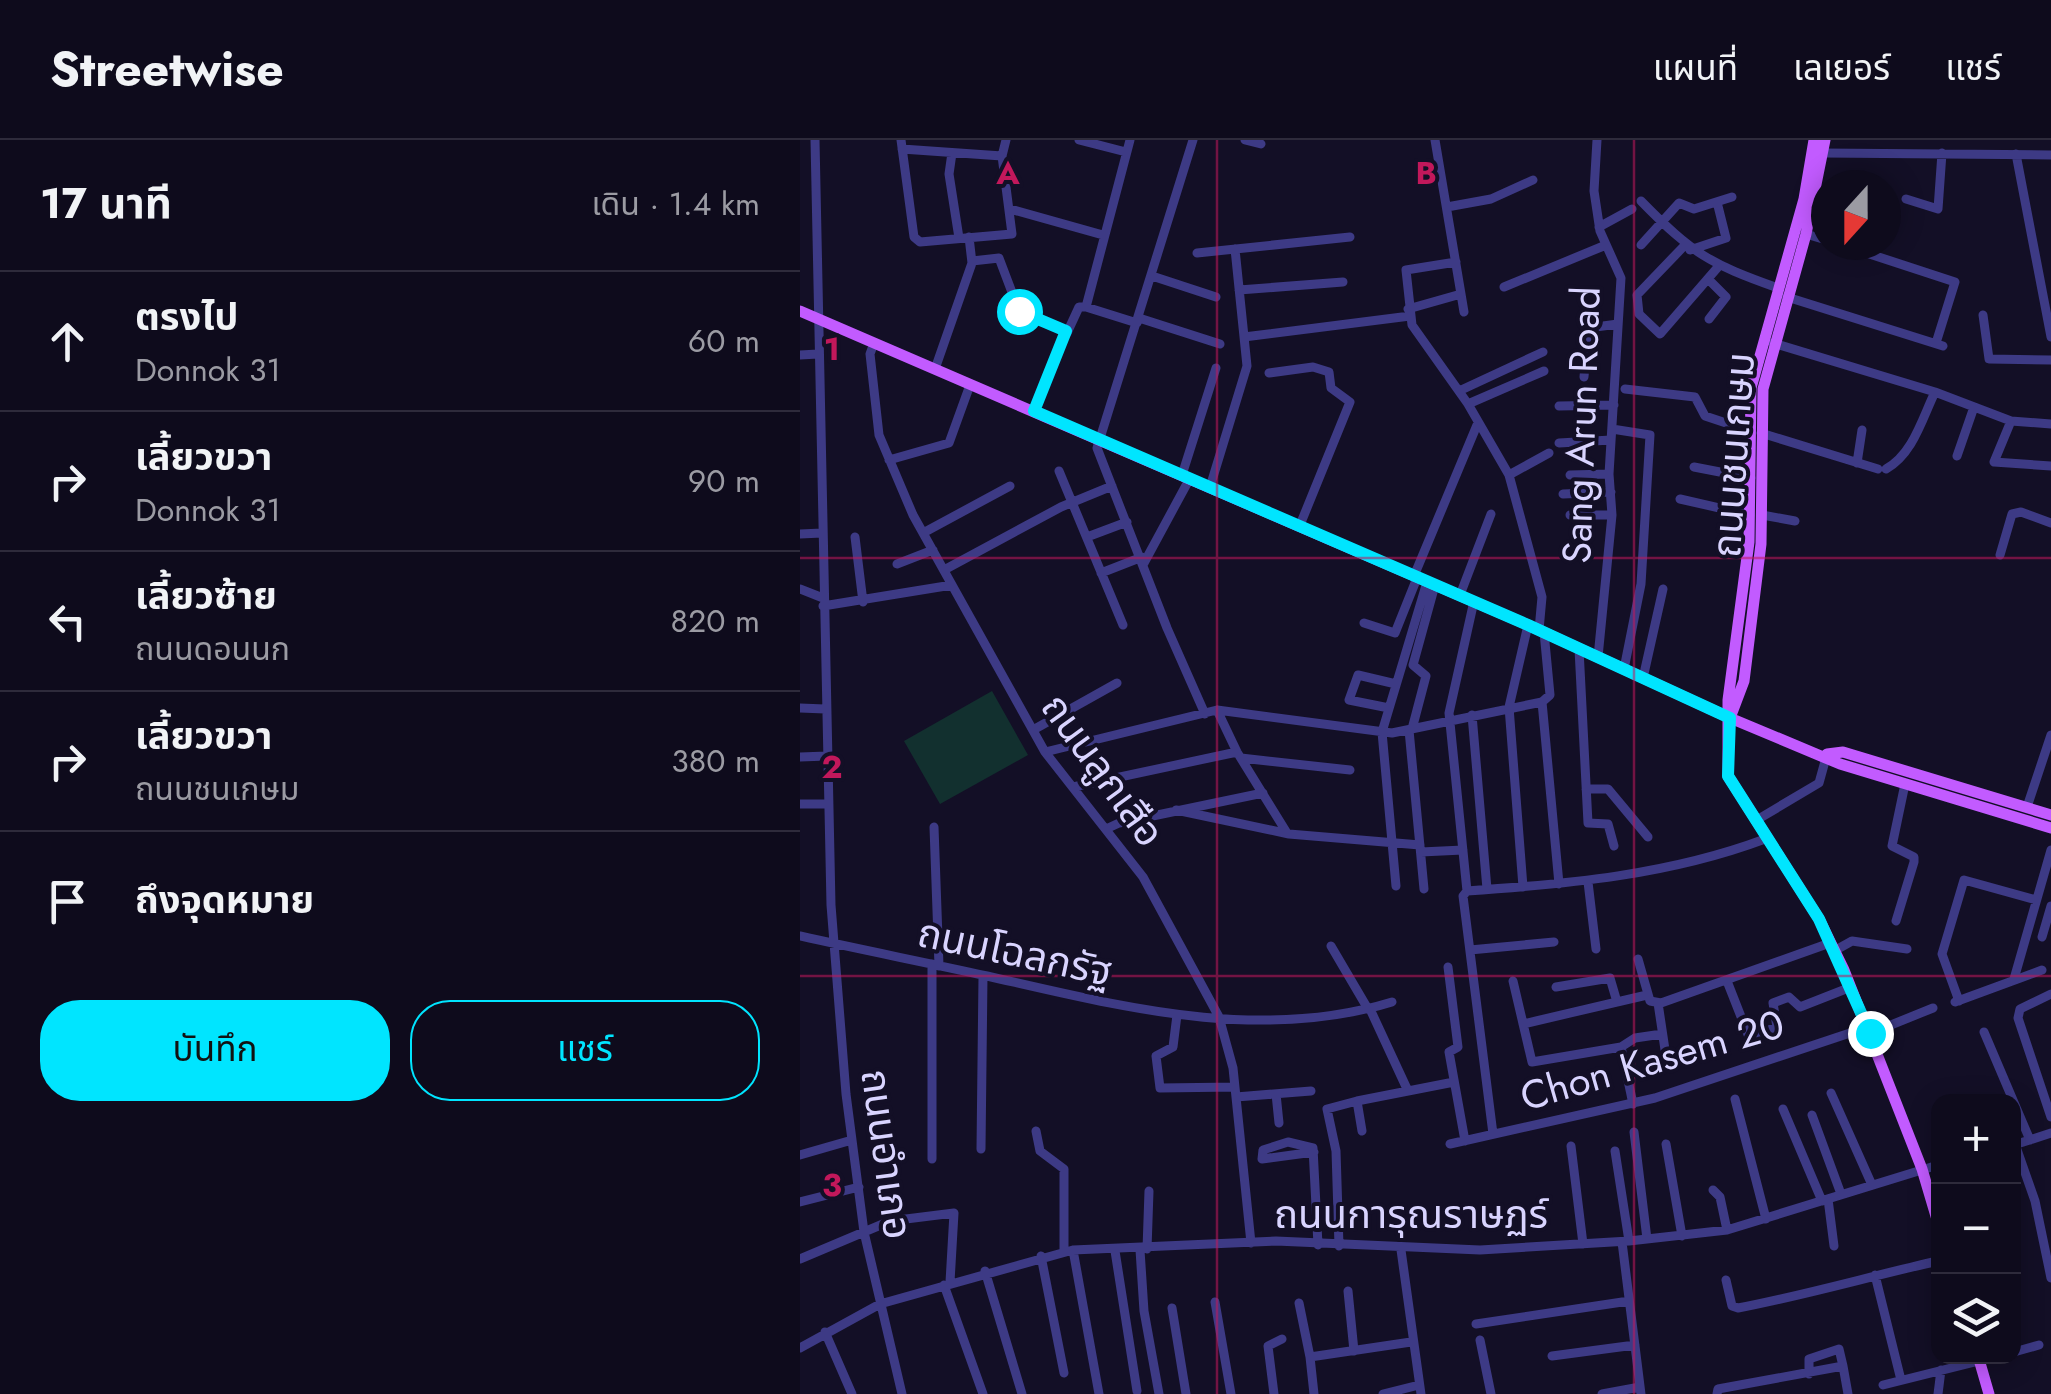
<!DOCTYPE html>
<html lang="th">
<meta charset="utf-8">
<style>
body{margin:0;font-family:Jost,"Noto Sans Thai",sans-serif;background:#171425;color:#f1f3f6}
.controls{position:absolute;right:30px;bottom:30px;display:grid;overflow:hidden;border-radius:20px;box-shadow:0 5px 25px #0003}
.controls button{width:90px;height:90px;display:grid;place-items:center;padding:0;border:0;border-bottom:2px solid #2e2b3b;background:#0e0b1c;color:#f1f3f6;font:50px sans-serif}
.compass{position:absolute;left:1011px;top:30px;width:90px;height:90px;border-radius:50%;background:#0e0b1c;box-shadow:0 5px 25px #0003;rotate:201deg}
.stop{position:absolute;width:30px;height:30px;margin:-22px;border:8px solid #00e5ff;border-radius:50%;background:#fff}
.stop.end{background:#00e5ff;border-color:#fff;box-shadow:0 2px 10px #0008}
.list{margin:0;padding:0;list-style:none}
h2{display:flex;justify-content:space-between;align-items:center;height:130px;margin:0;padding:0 40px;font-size:42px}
h2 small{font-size:32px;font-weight:400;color:#9b9ba3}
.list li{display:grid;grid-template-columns:65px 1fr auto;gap:30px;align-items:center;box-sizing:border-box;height:140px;padding:0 40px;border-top:2px solid #2e2b3b}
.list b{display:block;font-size:38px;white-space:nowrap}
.list p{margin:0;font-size:32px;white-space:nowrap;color:#9b9ba3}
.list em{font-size:32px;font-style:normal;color:#9b9ba3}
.actions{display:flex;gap:20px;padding:30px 40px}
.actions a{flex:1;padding:22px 0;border:2px solid #00e5ff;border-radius:40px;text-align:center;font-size:35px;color:#00e5ff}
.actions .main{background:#00e5ff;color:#111}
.icon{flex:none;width:55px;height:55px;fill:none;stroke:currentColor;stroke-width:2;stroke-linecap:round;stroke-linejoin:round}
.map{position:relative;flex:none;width:1251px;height:1254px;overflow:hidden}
header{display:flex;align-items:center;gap:60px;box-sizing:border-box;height:140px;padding:0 50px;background:#0e0b1c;border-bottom:2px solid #2e2b3b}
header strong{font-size:48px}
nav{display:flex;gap:55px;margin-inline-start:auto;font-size:35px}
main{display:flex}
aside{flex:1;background:#0e0b1c}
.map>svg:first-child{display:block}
</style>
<header>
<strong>Streetwise</strong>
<nav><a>แผนที่</a><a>เลเยอร์</a><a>แชร์</a></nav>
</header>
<main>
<aside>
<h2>17 นาที<small>เดิน · 1.4 km</small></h2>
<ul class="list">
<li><svg class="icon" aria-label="ahead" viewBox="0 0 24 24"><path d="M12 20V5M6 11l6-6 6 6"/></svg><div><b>ตรงไป</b><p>Donnok 31</p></div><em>60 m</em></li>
<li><svg class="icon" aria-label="right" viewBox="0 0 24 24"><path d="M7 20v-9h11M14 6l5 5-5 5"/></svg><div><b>เลี้ยวขวา</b><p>Donnok 31</p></div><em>90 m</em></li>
<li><svg class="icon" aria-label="left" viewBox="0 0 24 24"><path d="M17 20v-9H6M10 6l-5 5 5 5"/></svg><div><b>เลี้ยวซ้าย</b><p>ถนนดอนนก</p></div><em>820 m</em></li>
<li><svg class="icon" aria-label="right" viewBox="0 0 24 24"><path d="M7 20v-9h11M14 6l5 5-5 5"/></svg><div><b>เลี้ยวขวา</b><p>ถนนชนเกษม</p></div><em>380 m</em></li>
<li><svg class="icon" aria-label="arrive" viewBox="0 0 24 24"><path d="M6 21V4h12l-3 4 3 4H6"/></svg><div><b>ถึงจุดหมาย</b></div></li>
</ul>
<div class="actions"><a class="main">บันทึก</a><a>แชร์</a></div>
</aside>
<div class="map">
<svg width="1251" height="1254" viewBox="0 0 1251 1254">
<rect width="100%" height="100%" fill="#130f26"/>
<path fill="#12302f" d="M192,551l36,64 -88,49 -36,-63z"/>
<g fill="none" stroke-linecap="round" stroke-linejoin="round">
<path stroke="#3d3a85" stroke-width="9" d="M15,0l16,765 15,189 18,138 38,162
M101,0l13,97 6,5 92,-8 -10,-78 4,-16
M279,0l47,12
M330,0l-44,167 51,16
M393,0l-96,308 70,180 38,86
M445,0l16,4
M797,0l-3,51 6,40 21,47 -12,196 3,41 -14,142
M102,9l100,7
M152,13l-3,21 10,64
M1023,13l228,2
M1216,14l35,183
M1106,59l32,10 4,-56
M841,61c52,53 67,62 137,87
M647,67l44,-8 42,-19
M210,69l93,26
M799,87l33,-18
M1006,94l20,6
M841,105l38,-42 15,6 38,-12
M885,105l-48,50 2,19 21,20 58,-67
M1042,105l113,37 -19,61
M890,110l36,-12 -9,-36
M397,113l153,-16
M172,121l27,-3 20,53 47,20 -32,80
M656,122l-50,8 6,55 56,79 41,71 33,122 -3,33
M352,136l64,21
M908,139l18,18 -17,22
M704,147l102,-42
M439,150l104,-8
M661,154l3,18
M987,157l156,49
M608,169l53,-15 -26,-154
M1183,175l6,44 62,1
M339,178l81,26
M267,193l12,-26h7
M444,197l166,-21
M74,203l-4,11 9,81 34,80 132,237 98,125 76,140 14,51 18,175
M973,203l162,49 76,29
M0,215l18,-1
M135,229l37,-106 -3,-26
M469,233l44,-6 16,5 2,16 19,14 -50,123
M784,237l4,-49 30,-4
M825,249l70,8 10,19 45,15
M659,251l84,-39
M668,264l76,-33
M759,266l55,-1
M1251,284l-40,-3 -17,41 57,4
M812,289l38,6 -9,149 -17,85
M961,293l117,36
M759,303l52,-3
M1157,316l17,-49
M89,320l60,-17 21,-58
M1057,323l5,-33
M894,327l57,11
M1086,329c27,-15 36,-50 49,-77
M259,331l64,154
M382,335l34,-107
M709,335l40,-22
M770,335l39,-1
M410,347l37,-121 -12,-117
M763,354l48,-2
M880,359l70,16
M770,375h42
M962,375l33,6
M123,393l87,-47
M0,394l22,-1
M55,397l8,65
M287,397l40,-15
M1200,415l12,-41 9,-2 30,11
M344,423l46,-85
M97,424l36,-14
M144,430l117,-63 51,-21
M301,433l41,-16
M614,436l63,-151
M0,449l23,9
M660,455l31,-81
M674,461l-25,112 18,178 -4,5 30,238
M23,466l129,-21
M564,483l31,10 22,-55
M779,509l9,174 20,1 6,22
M843,538l20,-89
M742,562l17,182
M0,568l25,1
M589,568l-40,-8 9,-25 38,9
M417,570l20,42 50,81
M672,575l15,174
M612,589l14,-53 -13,-11 22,-80
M233,590l84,-47
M609,590l15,159
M245,612l172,-42 175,23 150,-31 8,-7 -6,-63
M0,617l27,-1
M441,618l109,12
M273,647l164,-35
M786,649h22l40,48
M0,664h28
M1227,667l24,-72
M376,670l113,24 131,11
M955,681l64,-38 8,-29
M134,687l5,139
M306,689l13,-6 144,-30
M621,712l42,-2
M788,742l8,67
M596,746l-14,-154 45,-150
M723,747l-14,-180 19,-82
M667,751c101,-7 202,-16 298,-52
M1096,781l18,-59v-5l-22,-11 13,-62
M0,796c62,14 124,26 187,40 133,30 271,67 405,26
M1242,797l9,-31
M531,806l37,63
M670,810l84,-8
M1034,811l18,-10 55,8
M838,819l12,42 11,2 169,-60
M132,824v195
M648,827l10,80 -9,5 16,89
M1214,839l37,-129
M713,841l19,81 89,-15 12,57
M927,841l22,56 28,-10 -4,-24 16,-6 11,10 51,-20
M756,847l54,-9 7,24
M1251,854l-31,15 -2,9 33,99
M1159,861l-17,-47 22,-74 72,20
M1155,862l87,-32
M858,863l9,60
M570,869l38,82
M377,875l-4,32 -17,9 4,32 75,-1
M723,884l124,-29
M1184,892l46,108
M1071,893l62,-25
M821,907l14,-9 27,-4
M1031,953l41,92
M476,954l3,29
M436,957l75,-6
M935,959l31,120
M983,969l39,92
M1012,975l29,79
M236,991l4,20 24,18v83
M562,991l-5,-30 97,-19
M834,992l13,107
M650,1004l205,-46 213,-71
M866,1004l16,92
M1215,1004l20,57 16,77
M1214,1005l37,-12
M771,1006l12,98
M181,1009l2,-173
M815,1011l14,90
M0,1015l52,-15
M462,1019l1,-9 25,-8 25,6 5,97
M462,1019l52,-7
M913,1050l7,7 7,33
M1028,1059l6,47
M0,1062l59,-15
M822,1102l19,152
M539,1106l-3,-95 -9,-42 30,-8
M347,1109l2,-58
M273,1110l26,144
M340,1110l4,61 15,83
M601,1110l20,144
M315,1111l22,140
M241,1116l23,117
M0,1119l90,-38 64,-8 -4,69
M185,1131l37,123
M1075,1135l26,105
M926,1140l6,26 6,2c68,-13 133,-32 200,-47
M144,1145l39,109
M548,1151l6,60
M415,1162l16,92
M499,1163l11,54 101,-15
M372,1168l14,86
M676,1184l153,-23
M25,1192l27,62
M680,1200l11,54
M0,1208l80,-44 193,-54 203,-9 204,9 149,-9 98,-11 211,-65
M1214,1212l25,-7
M752,1216l83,-11
M510,1217l4,37
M1009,1234v-15l30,-10 4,17
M1083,1245l116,-29
M474,1254l-6,-48 14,-7
M583,1254l36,-9
M802,1254l38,-7
M917,1254l1,-5 125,-23 5,28
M1138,1254l3,-24"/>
<path stroke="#c25bff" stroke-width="11" d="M1014,0l-10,59 -53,189 -2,154 -21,158v76l91,143 25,51 78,199 16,54
M0,171l728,314 202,93 110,46 211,64
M930,578l14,-37 17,-137 2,-155 43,-155 19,-94
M1027,614l16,-2 208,63
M1178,1216l11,38"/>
</g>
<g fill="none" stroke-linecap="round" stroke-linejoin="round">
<path stroke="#00e5ff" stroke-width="12" d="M219,171l47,20 -32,80 494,214 202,93 -2,58 91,143 51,114"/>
</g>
<path fill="none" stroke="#c2185b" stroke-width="2.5" stroke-opacity="0.55" d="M417,0v1254M834,0v1254M0,418h1251M0,836h1251"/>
<g text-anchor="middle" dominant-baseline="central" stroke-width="8" stroke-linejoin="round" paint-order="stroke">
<g font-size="40" fill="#d9d4ff" stroke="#130f26">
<text transform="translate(781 285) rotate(-88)">Sang Arun Road</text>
<text transform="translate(933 315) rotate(-86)">ถนนชนเกษม</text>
<text transform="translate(303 630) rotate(54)">ถนนลูกเสือ</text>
<text transform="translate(215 812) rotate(12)">ถนนโฉลกรัฐ</text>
<text transform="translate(852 920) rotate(-16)">Chon Kasem 20</text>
<text transform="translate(87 1014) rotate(82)">ถนนอำเภอ</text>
<text x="611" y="1074">ถนนการุณราษฏร์</text>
</g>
</g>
<g font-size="32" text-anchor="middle" font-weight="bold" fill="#c2185b" stroke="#130f26" stroke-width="8" stroke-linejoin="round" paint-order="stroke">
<text x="208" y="44">A</text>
<text x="626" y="44">B</text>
<text x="32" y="220">1</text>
<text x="32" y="638">2</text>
<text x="32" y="1056">3</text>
</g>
</svg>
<div class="controls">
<button>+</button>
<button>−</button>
<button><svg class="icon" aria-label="layers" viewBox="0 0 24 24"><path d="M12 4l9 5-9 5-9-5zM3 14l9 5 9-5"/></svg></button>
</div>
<svg class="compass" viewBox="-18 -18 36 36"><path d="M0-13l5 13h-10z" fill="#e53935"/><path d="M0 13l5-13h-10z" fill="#9b9ba3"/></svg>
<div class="stop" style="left:219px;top:171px"></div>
<div class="stop end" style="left:1070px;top:893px"></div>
</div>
</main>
